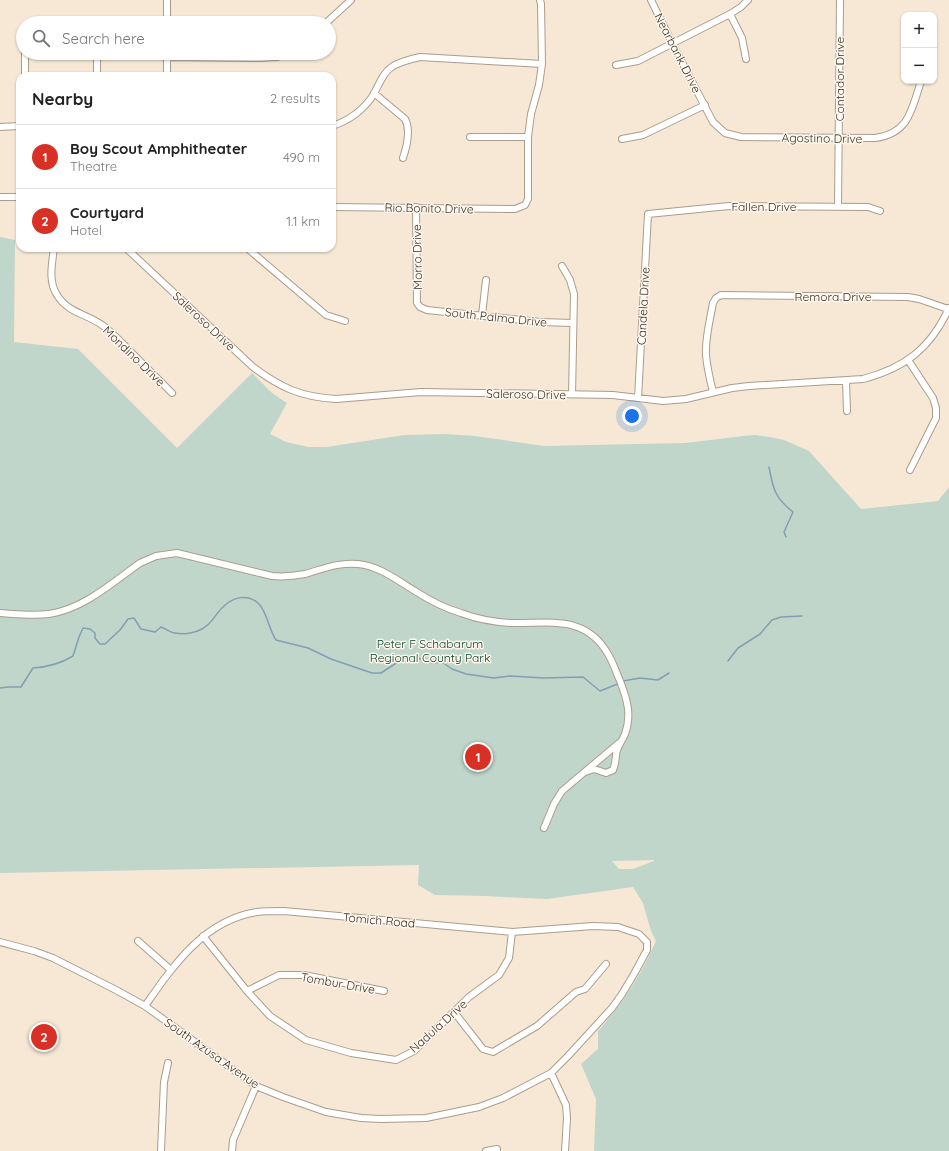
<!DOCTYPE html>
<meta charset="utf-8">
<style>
body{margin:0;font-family:Quicksand,sans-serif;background:#f6f6f6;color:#222}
.controls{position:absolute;right:12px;top:12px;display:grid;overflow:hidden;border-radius:8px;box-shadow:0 1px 3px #0004}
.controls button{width:36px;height:36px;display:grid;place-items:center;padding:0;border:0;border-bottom:1px solid #e0e0e0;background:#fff;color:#222;font:20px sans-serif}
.you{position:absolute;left:632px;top:416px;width:14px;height:14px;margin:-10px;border:3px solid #fff;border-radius:50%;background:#1a73e8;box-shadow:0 0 0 6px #1a73e833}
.badge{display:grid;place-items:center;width:26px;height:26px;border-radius:50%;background:#d93025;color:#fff;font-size:13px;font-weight:700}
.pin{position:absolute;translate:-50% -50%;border:2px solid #fff;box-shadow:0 1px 4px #0006}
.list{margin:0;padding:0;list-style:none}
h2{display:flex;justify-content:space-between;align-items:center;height:52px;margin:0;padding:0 16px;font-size:17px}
h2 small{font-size:13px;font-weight:400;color:#767676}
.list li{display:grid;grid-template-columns:26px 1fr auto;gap:12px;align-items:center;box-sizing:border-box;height:64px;padding:0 16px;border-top:1px solid #e0e0e0}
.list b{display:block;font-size:15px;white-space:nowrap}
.list p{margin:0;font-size:13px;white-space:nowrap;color:#767676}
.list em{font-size:13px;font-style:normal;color:#767676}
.icon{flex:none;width:22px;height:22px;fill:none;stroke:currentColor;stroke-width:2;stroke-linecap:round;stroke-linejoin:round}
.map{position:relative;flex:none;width:949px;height:1151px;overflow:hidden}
.search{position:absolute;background:#fff;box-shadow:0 1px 3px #0004;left:16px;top:16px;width:320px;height:44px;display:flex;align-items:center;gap:10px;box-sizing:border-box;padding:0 14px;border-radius:22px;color:#767676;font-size:15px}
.panel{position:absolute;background:#fff;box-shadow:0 1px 3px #0004;left:16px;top:72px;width:320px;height:180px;border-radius:12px}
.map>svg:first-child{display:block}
</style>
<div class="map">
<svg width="949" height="1151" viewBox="0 0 949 1151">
<rect width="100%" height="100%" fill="#f6e8d5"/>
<path fill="#c0d6ca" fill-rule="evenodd" d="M0,237l15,3 -1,102 64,7 99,99 75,-75 20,20 15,10 -17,31 16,8 22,5h19l77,-12 41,-1 30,2 69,10 141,-3 58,-7 12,-1 15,2 14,3 25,11 52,58 77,-8 11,-14v664h-355l2,-52 -15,-35 17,-15v-18c26,-30 42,-54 58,-90l-5,-10 -8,-28 -10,-16 -86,12 -63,-3 -49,-1 -17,-10 1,-20 -419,8zM612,861l42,-1v1l-21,8h-14z"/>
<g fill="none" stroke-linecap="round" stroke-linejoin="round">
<path stroke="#829fb3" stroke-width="1.5" d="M769,467c4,22 6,31 24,45l-9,20 2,5
M728,661l10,-13 22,-14 12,-14 9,-3 21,-1
M623,681l17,-3 18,2 11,-7
M0,688l8,-1h13l12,-19c16,-1 27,-4 40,-12l6,-19 4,-9 7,1 5,4v5l5,6h5l15,-14 8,-11 6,-1 7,11 14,3 6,-5c5,2 10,6 14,6 8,2 20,0 27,-4 10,-5 14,-16 21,-22 10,-10 25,-14 36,-3 8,8 10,26 17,36l32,8 23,11 41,14h9l23,-15 11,-1 17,6 10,-1 10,7 14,5 28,4 16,-2 34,2 39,-1 17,14 20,-8"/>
<g stroke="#ab9d8c" stroke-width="8">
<path id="minor" d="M651,0l21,43 41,79 12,11 16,4 134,1c34,-4 37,-29 46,-57
M730,14l12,24 4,21
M167,23v-23
M326,23l25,-23
M167,57l92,1 18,-1 11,-4
M616,65l22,-4 92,-47 11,-7 7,-7
M25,76v-23
M97,76v-23
M167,76v-23
M374,93l31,26c6,11 2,27 -2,39
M332,126c16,-5 30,-15 40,-29 7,-11 10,-24 21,-31 9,-5 18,-7 27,-9l122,7
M0,127l20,-1
M470,137h58
M622,139l21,-4 62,-30
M0,197h20
M838,206l2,-206
M332,207l183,2 10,-4 3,-6v-62l3,-23 8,-29 3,-21 -1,-60 -1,-4
M416,207l1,96 3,4 7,3 113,12 33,1
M54,248c-2,16 -6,33 3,47 11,18 30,19 45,30 10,7 19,17 27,25 14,14 29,29 43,43
M126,248l127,119c28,21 48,30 83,32l85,-7 192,3 50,6 23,-2 46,-11 17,-2 114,-7c42,-11 68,-31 86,-71
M247,248l79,67 19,6
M562,266l8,14 4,14 -2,101
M482,315l4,-35
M908,360l25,38 3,10v10l-26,52
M846,381l1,30
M713,392c-3,-12 -6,-24 -7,-37 -1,-17 4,-35 7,-52l3,-5 5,-3 187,2 11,2 29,10
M638,398l10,-184 81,-8 139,1 12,4
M0,613c16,1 33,3 49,1 35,-5 64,-32 91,-51l16,-7 21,-3 95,23c11,1 22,0 33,-2 18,-5 34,-12 53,-10 21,2 39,16 57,27 14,9 29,17 46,22 16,6 33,9 50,10 38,1 74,-9 97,31 5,8 8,18 12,27 7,18 12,34 5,53 -2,5 -6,10 -8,16 -2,7 -1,14 -4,20l-7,3 -12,-4 -9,3
M544,828l10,-24 8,-13 57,-48
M203,936l44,55 23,25 36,24 45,13 45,7 18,-9 55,-54 30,-22 10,-17 3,-26
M138,941l33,29
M0,942l34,9 19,7 63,32 29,16 111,80 27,11 43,15 35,6 20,1 45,-1 53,-11 24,-9 48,-25 17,-17 44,-48 10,-14 12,-20 13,-24v-8l-8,-8 -21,-7 -25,-1 -81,6 -228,-21c-9,0 -19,0 -27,1 -53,8 -84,54 -112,94
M247,991l32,-16h25l80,16
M454,1012l29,37 10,3 44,-26 39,-34 9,-3 21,-25
M551,1073l15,32 1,13 -2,33
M161,1151l3,-69 4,-19
M232,1151l1,-11 23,-54
M486,1151l11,-2v2"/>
</g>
<use href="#minor" stroke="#fff" stroke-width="6"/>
</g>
<g text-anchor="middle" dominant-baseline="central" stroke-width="3" stroke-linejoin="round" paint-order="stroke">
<g font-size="12" fill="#38322b" stroke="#fff6eb">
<text transform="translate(678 53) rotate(63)">Nearbank Drive</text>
<text transform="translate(839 79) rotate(-90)">Contador Drive</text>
<text transform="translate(822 138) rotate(1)">Agostino Drive</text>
<text x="764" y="206">Fallen Drive</text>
<text transform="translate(429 208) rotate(1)">Rio Bonito Drive</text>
<text transform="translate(417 257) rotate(-91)">Morro Drive</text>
<text x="833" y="296">Remora Drive</text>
<text transform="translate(643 306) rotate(-87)">Candela Drive</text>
<text transform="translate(496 317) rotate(6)">South Palma Drive</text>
<text transform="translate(204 321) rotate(43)">Saleroso Drive</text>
<text transform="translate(134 356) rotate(44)">Mondino Drive</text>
<text transform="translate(526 394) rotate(1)">Saleroso Drive</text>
<text transform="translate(379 920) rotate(5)">Tomich Road</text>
<text transform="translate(338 983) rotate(10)">Tombur Drive</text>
<text transform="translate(438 1026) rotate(-42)">Nadula Drive</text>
<text transform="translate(212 1053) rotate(35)">South Azusa Avenue</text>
</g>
<g font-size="12" fill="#02432c" stroke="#fff6eb">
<text x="430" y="643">Peter F Schabarum<tspan x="430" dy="14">Regional County Park</tspan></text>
</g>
</g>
</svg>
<div class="controls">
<button>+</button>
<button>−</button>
</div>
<div class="you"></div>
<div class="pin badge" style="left:478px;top:757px">1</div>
<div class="pin badge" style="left:44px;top:1037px">2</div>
<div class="search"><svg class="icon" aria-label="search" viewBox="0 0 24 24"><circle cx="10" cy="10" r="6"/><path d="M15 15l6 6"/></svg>Search here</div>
<section class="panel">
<h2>Nearby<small>2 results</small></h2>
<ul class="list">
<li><span class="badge">1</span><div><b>Boy Scout Amphitheater</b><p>Theatre</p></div><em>490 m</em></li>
<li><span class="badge">2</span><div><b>Courtyard</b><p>Hotel</p></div><em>1.1 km</em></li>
</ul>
</section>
</div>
